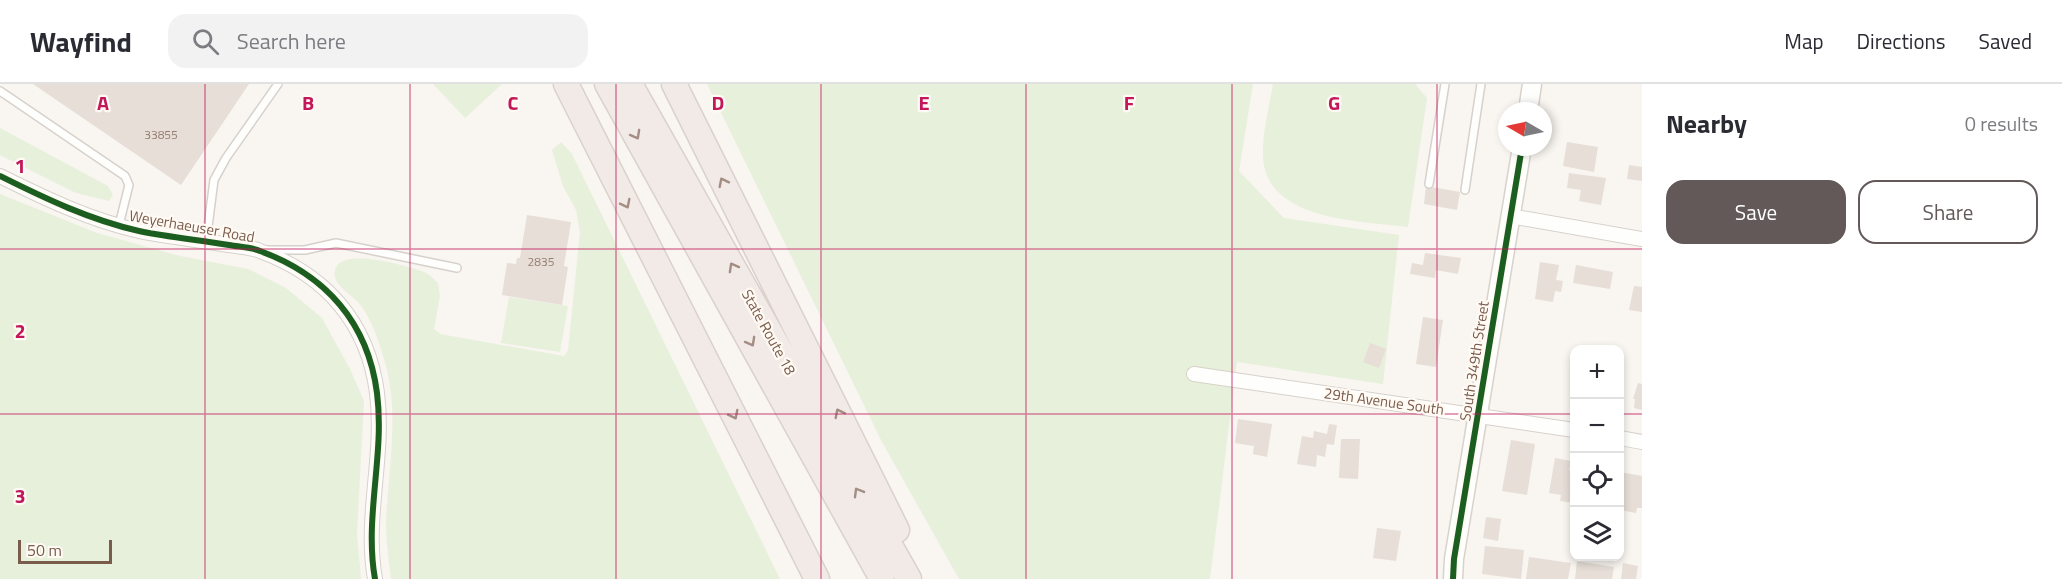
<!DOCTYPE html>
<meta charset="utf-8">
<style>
body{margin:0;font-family:"Titillium Web",sans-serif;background:#f2f2f3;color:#2b2b33}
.controls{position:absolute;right:18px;bottom:18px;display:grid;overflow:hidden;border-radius:12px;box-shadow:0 3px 9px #0003}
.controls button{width:54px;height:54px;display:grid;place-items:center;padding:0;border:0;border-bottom:2px solid #e1e1e2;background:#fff;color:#2b2b33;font:30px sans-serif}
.compass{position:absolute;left:1498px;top:18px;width:54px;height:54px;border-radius:50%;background:#fff;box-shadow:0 3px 9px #0003;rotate:279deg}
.scale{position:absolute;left:18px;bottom:15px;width:94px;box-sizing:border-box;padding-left:6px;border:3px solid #7a5c4d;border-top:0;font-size:16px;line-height:21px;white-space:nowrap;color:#7a5c4d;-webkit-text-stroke:4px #fffaf3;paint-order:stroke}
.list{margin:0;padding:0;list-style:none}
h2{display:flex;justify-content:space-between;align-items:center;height:78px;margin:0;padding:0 24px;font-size:26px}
h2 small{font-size:20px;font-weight:400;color:#7c7c81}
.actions{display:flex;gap:12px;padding:18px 24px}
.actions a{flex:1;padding:14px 0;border:2px solid #625958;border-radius:18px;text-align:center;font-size:21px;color:#625958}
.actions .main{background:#625958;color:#fff}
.icon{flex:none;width:33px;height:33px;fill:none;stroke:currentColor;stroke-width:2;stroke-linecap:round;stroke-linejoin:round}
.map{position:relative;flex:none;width:1642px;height:495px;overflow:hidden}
header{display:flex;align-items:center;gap:36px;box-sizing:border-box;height:84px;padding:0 30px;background:#fff;border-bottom:2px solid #e1e1e2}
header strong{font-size:28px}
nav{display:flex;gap:33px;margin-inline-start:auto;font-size:21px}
.search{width:420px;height:54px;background:#f2f2f3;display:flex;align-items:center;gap:15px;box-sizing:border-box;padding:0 21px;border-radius:18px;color:#7c7c81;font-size:22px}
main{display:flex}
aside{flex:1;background:#fff}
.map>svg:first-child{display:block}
</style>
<header>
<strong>Wayfind</strong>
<div class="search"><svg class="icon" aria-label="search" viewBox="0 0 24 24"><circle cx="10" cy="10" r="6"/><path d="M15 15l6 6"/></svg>Search here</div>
<nav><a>Map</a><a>Directions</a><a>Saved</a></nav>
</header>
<main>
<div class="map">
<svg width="1642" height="495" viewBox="0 0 1642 495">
<rect width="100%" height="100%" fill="#f9f5f0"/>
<path fill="#e7f0db" d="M433,0h69l-37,34z
M707,0h546l-14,87 45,47 115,17 -16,149 -146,-22 -27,217h-251l-78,-139z
M1273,0h142l12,14 -19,129c-47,-6 -142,-6 -145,-70 -1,-24 6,-49 10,-73z
M0,44l108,58 5,9 -4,6 -33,-8 -76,-38z
M561,58l11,12 208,425h-389c-2,-18 -5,-37 -5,-55 2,-55 15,-115 -3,-168 -5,-18 -13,-40 -25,-54 -8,-8 -27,-19 -23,-32 6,-24 72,-4 89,2 5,2 10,7 14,11l2,13 -6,33 6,5 124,22 4,-6 12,-118 -4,-22 -13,-24 -11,-36z
M0,110l97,39 83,23 68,13 38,19 36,30 28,51 14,32 -7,133 4,45h-361z
M509,213l59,9 -8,46 -59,-9z"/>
<path fill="#e6ded7" d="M33,0h216l-68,101z
M1567,58l31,5 -4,25 -31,-6z
M1629,81l13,2v14l-15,-2z
M1569,89l37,5 -5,27 -22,-4 2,-11 -14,-2z
M1426,102l34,6 -3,18 -33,-6z
M527,131l44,7 -7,44 4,1 -6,38 -60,-10 5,-32 9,1 1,-6h3z
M1425,169l36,5 -3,16 -22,-4 -1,8 -25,-4 2,-11 11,2z
M1540,178l19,3 -3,15 7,1 -2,11 -6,-1 -2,11 -18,-3z
M1576,181l37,7 -3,17 -37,-6z
M1634,202l8,1v25l-13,-2z
M1423,233l20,3 -7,47 -20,-3z
M1370,259l16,6 -7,19 -16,-6z
M1638,299l4,1v26l-8,-2 1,-9h-2z
M1238,335l34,5 -5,33 -14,-3 1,-8 -19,-3z
M1329,340l8,1 -3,20 -7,-1 -2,13 -8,-2 -1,12 -19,-3 5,-28 11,2 1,-7 13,3z
M1341,355h19l-2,40 -19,-1z
M1511,356l24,4 -8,51 -25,-4z
M1555,374l16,3 -2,9 5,1v32l-14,-2 1,-6 -12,-2z
M1620,388l22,4v32h-5l-1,5 -16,-3z
M1486,433l15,2 -3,22 -15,-3z
M1377,444l24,3 -5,30 -23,-3z
M1485,462l39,4 -3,29 -39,-5z
M1529,473l42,6 -3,16h-42z
M1577,477l37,6 -2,12h-37z
M1623,479l15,3 -2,13h-15z"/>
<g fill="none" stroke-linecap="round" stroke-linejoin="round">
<g stroke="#d7d1cb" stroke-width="10">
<path id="lane" d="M0,7l125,85 4,9 -10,40
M1429,100l16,-100
M1465,106l16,-106
M206,158l8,-62 12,-22 52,-74
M268,166h37l31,-7 121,25"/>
</g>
<g stroke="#d7d1cb" stroke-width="16">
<path id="street" d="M0,92c44,22 90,44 139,55 29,6 60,9 90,14 10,2 22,2 31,6 66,24 108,72 117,142 8,62 -13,124 -2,186
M1510,132l132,23
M1194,290l380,56
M1620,354l22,4"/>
</g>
<g stroke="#d9d2cb" stroke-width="21">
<path id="secondary" d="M1528,27l4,-27
M1453,495l1,-20 68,-412"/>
</g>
<g stroke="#dad1cc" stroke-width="27">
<path id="highway" d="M566,0l251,495
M607,0l275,495
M630,0l279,495
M674,0l223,446"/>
</g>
<use href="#lane" stroke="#fefefd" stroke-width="7"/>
<use href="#street" stroke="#fefefd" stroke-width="14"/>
<use href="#secondary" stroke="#fefefd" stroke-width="18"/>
<use href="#highway" stroke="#f2eae7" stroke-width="24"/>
<g stroke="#fffaf3" stroke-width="10">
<path id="cycleway" d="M0,92c44,22 90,44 139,55 29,6 60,9 90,14 10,2 22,2 31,6 66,24 108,72 117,142 8,62 -13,124 -2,186
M1453,495l1,-20 68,-412"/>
</g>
<use href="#cycleway" stroke="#1b5e20" stroke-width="6"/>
</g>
<defs><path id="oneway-chevron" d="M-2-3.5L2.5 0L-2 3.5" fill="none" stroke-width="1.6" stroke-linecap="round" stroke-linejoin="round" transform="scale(1.5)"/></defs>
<g stroke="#a48e83">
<use href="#oneway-chevron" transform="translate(636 51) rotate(61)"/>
<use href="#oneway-chevron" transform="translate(723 98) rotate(-117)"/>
<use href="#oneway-chevron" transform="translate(626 120) rotate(63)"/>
<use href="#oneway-chevron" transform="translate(733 183) rotate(-119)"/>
<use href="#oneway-chevron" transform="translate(751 258) rotate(61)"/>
<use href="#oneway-chevron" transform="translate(839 329) rotate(-117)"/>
<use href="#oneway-chevron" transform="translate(734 331) rotate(63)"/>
<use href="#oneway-chevron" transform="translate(858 408) rotate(-120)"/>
</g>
<path fill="none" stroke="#c2185b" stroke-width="1.5" stroke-opacity="0.55" d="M205,0v495M410,0v495M616,0v495M821,0v495M1026,0v495M1232,0v495M1437,0v495M0,165h1642M0,330h1574M1620,330h22"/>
<g text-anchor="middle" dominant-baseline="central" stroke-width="4.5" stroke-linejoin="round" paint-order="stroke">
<g font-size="12" fill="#977e72">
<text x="161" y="50">33855</text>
<text x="541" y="177">2835</text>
</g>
<g font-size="15" fill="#7a5c4d" stroke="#fffaf3">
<text transform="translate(192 142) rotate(10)">Weyerhaeuser Road</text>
<text transform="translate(769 248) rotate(61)">State Route 18</text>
<text transform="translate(1474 277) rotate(-81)">South 349th Street</text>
<text transform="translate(1384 317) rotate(8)">29th Avenue South</text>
</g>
</g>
<g font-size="20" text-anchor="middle" font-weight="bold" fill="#c2185b" stroke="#fffaf3" stroke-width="4.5" stroke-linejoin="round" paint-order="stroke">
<text x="103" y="26">A</text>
<text x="308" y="26">B</text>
<text x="513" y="26">C</text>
<text x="718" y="26">D</text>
<text x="924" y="26">E</text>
<text x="1129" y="26">F</text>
<text x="1334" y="26">G</text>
<text x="20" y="89">1</text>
<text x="20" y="254">2</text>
<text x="20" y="419">3</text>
</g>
</svg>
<div class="controls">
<button>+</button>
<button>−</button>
<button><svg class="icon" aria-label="locate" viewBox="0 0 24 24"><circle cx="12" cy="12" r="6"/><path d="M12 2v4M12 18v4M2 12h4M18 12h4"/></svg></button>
<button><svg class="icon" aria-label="layers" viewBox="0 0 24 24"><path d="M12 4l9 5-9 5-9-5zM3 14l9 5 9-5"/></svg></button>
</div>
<svg class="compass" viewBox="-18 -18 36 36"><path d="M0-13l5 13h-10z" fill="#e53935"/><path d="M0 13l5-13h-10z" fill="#7c7c81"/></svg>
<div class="scale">50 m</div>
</div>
<aside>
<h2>Nearby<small>0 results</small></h2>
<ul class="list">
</ul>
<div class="actions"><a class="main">Save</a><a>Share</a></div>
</aside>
</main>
